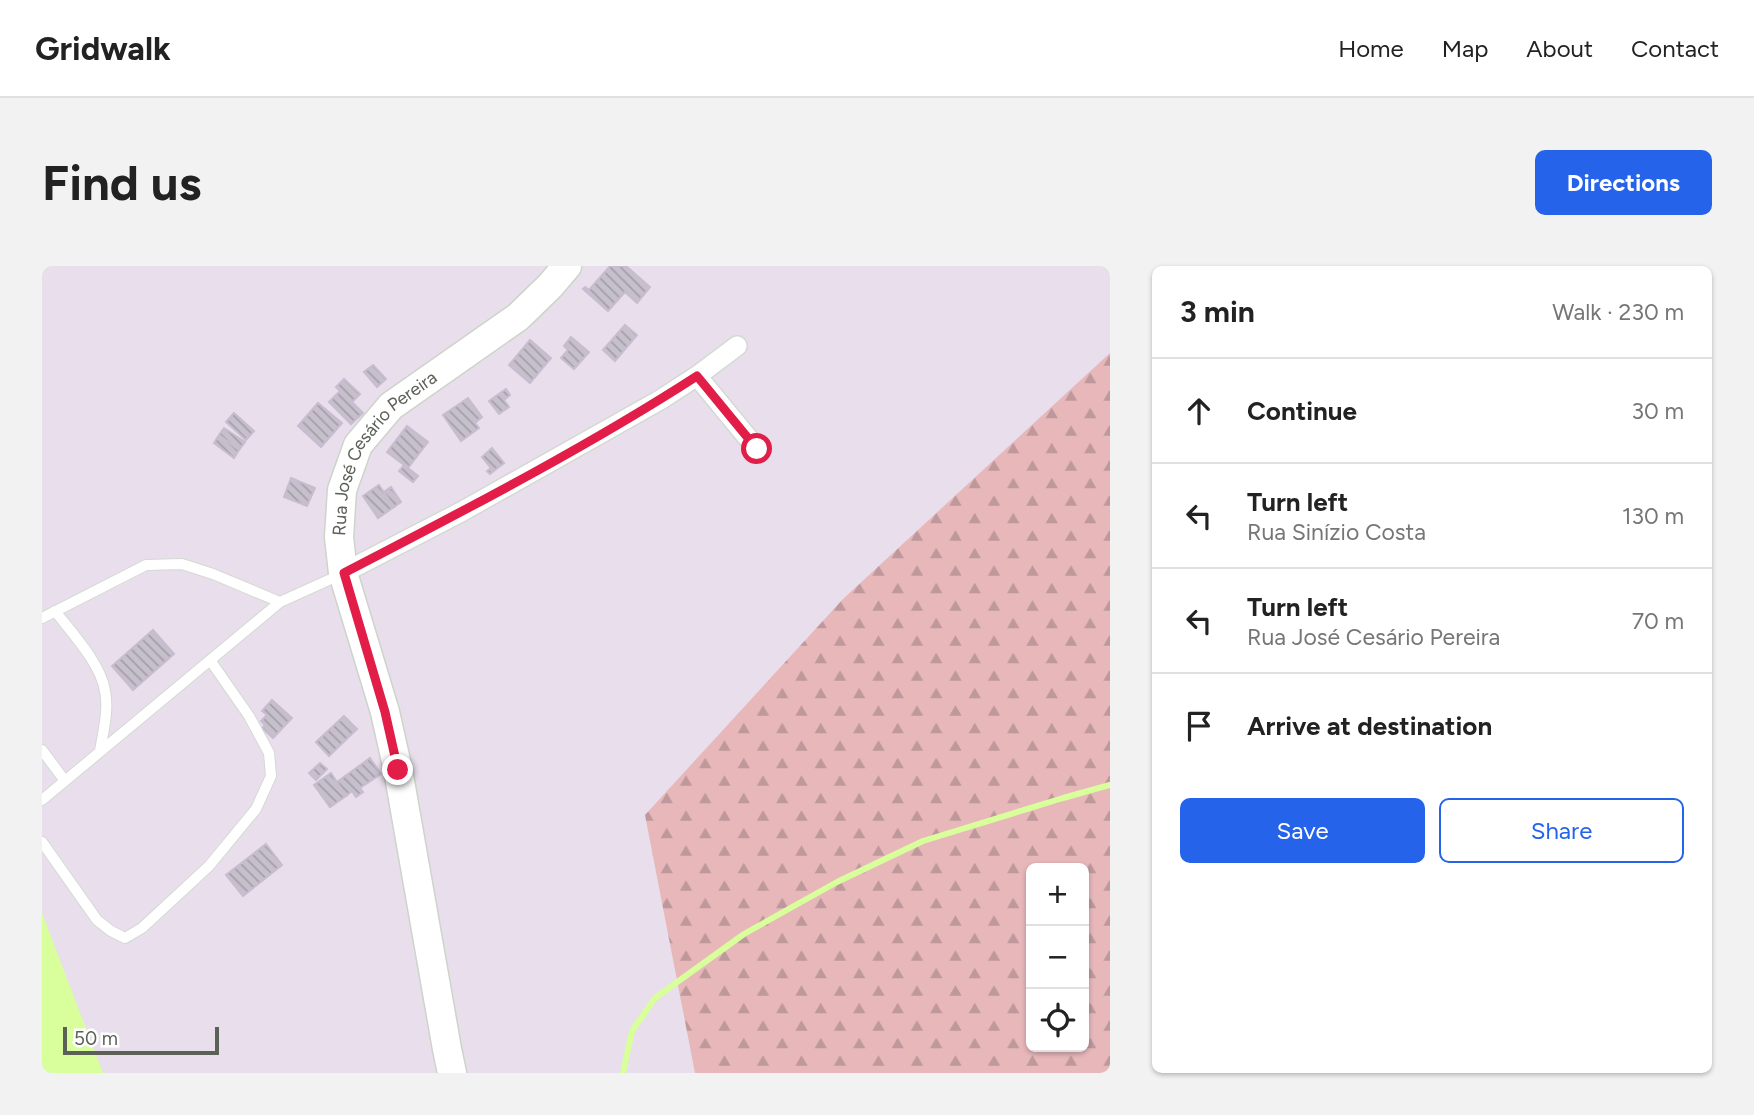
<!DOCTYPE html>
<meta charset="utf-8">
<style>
body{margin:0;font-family:Figtree,sans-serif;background:#f2f2f2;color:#222}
.controls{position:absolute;right:21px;bottom:21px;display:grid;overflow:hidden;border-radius:10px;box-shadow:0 2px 5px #0004}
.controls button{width:63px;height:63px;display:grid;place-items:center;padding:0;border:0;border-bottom:2px solid #e0e0e0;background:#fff;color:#222;font:35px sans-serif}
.scale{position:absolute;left:21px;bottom:18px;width:156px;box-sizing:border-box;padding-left:7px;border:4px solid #5c6157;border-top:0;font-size:19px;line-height:24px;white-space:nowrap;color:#5c6157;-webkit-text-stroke:5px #fff;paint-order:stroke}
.stop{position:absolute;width:21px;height:21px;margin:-16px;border:5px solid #e11d48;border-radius:50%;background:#fff}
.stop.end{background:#e11d48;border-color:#fff;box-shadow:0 2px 7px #0008}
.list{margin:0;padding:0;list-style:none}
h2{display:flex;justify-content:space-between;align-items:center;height:91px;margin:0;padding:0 28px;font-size:30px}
h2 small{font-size:23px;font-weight:400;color:#767676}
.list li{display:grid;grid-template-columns:46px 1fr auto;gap:21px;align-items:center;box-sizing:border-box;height:105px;padding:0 28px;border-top:2px solid #e0e0e0}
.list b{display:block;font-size:26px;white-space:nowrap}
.list p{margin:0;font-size:23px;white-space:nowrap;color:#767676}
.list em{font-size:23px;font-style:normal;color:#767676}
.actions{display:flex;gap:14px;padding:21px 28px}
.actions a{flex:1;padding:16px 0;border:2px solid #2563eb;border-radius:10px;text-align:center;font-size:24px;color:#2563eb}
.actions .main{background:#2563eb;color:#fff}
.icon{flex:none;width:38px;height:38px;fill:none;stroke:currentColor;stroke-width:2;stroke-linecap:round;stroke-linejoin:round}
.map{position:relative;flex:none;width:1068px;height:807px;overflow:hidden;border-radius:10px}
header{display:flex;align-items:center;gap:42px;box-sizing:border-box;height:98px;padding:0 35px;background:#fff;border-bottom:2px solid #e0e0e0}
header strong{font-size:33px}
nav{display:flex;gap:38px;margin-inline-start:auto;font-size:24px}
.intro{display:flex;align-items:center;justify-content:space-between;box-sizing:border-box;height:168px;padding:0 42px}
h1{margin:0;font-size:49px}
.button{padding:18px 32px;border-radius:10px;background:#2563eb;color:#fff;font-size:24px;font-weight:700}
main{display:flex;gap:42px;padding:0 42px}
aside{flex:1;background:#fff;border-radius:10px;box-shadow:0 2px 5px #0004}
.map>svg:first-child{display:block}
</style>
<header>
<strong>Gridwalk</strong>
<nav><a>Home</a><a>Map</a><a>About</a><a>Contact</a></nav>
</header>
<div class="intro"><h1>Find us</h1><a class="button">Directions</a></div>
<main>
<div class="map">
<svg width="1068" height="807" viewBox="0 0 1068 807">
<defs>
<pattern id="forest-firs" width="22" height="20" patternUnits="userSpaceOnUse" patternTransform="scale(1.75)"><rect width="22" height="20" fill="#e7b7ba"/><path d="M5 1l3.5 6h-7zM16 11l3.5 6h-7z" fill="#be989a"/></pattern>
<pattern id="building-back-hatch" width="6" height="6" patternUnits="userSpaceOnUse" patternTransform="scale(1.75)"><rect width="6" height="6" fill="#c6bfcc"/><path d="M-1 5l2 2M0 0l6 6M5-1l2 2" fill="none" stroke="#a49fa8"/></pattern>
</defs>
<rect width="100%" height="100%" fill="#e8deec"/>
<path fill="url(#forest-firs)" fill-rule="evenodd" d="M1068,87v720h-415l-50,-258 198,-216zM989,602h53v179h-53z"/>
<path fill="#d8ff9b" d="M0,647l61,160h-61z"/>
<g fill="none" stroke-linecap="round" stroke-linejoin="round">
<path stroke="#d8ff9b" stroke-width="6" d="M581,807l9,-42 23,-33 89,-64 93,-52 86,-41 140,-43 47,-13"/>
</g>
<path fill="url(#building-back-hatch)" stroke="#c9bcd1" stroke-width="2" d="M568,0h16l24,21 -13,16 -12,-11 -17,19 -25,-22 2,-2 4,3z
M583,59l12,10 -22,26 -12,-11z
M529,71l18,15 -15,17 -13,-11 7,-8 -4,-4z
M488,74l21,18 -21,25 -21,-18z
M331,99l13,14 -9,8 -13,-15z
M302,113l16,15 -8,8 11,11 -12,11 -22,-22 11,-11 -4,-4z
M464,123l4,6 -6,5 5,7 -10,7 -10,-13z
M426,132l14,19 -7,6 4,5 -18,13 -18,-26z
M276,137l24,20 -21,24 -23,-21z
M192,147l20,18 -8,9 -20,-18z
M365,160l21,16 -20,26 10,8 -5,6 -14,-11 5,-6 -17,-13z
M182,162l21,14 -6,8 -20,-15z
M177,169l20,15 -5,8 -20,-15z
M450,182l12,15 -14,11 -3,-3 4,-3 -9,-11z
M249,212l24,10 -8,18 -23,-9z
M337,219l15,22 -16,11 -15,-22z
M349,221l10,15 -7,5 -10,-15z
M111,364l21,24 -41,36 -21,-24z
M230,434l20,18 -19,20 -11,-10 3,-3 -4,-4 6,-6 -5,-4z
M302,450l13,13 -28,27 -13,-14z
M328,492l11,16 -21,14 3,4 -7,5 -4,-6 -6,5 -9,-14z
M278,497l7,6 -11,11 -7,-7z
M289,507l15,23 -16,11 -16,-22z
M224,578l16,21 -39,31 -17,-21z"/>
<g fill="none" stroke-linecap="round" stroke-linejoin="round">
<g stroke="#d4dad1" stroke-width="12">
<path id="lane" d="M13,345c17,22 46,53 50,80 4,19 -2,41 -5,60
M0,352l104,-53 36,-1 31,10 67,28
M0,484l23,31
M0,534l238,-198 62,-28
M0,576l55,78 14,11 14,7 17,-10 67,-62 47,-57 15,-33 -2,-23 -20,-37 -39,-56"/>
</g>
<g stroke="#d4dad1" stroke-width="22">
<path id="street" d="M655,110l60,73
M301,307l118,-61 199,-112 37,-24 40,-30"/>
</g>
<g stroke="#ced4c9" stroke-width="31">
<g id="secondary">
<path id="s1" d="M410,807l-5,-24 -49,-279 -13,-58 -42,-139 -4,-36 3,-47 16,-45 33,-39 127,-89 32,-31 17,-20"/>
</g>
</g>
<use href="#lane" stroke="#fff" stroke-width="10"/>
<use href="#street" stroke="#fff" stroke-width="19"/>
<use href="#secondary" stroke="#fff" stroke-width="28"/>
</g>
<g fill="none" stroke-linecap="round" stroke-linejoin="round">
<path stroke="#e11d48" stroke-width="9" d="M356,504l-13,-58 -41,-139c119,-62 240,-124 353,-197l60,73"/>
</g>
<g text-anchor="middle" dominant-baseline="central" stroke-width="7" stroke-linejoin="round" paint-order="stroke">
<g font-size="18" fill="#5c6157" stroke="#fff">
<text stroke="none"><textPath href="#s1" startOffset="649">Rua José Cesário Pereira</textPath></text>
</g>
</g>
</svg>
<div class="controls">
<button>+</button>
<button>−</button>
<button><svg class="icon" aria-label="locate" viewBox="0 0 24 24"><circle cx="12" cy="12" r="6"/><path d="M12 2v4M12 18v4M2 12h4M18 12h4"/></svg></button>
</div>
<div class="scale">50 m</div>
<div class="stop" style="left:715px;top:183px"></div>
<div class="stop end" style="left:356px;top:504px"></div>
</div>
<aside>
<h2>3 min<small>Walk · 230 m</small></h2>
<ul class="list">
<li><svg class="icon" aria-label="ahead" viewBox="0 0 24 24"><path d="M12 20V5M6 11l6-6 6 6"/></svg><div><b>Continue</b></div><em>30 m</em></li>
<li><svg class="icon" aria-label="left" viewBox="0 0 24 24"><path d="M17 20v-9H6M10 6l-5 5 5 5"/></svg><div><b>Turn left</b><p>Rua Sinízio Costa</p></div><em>130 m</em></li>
<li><svg class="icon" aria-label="left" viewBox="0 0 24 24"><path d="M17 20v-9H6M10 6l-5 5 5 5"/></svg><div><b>Turn left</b><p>Rua José Cesário Pereira</p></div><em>70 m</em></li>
<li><svg class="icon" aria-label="arrive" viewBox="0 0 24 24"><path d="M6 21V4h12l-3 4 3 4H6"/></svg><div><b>Arrive at destination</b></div></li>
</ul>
<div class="actions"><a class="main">Save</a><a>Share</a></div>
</aside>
</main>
